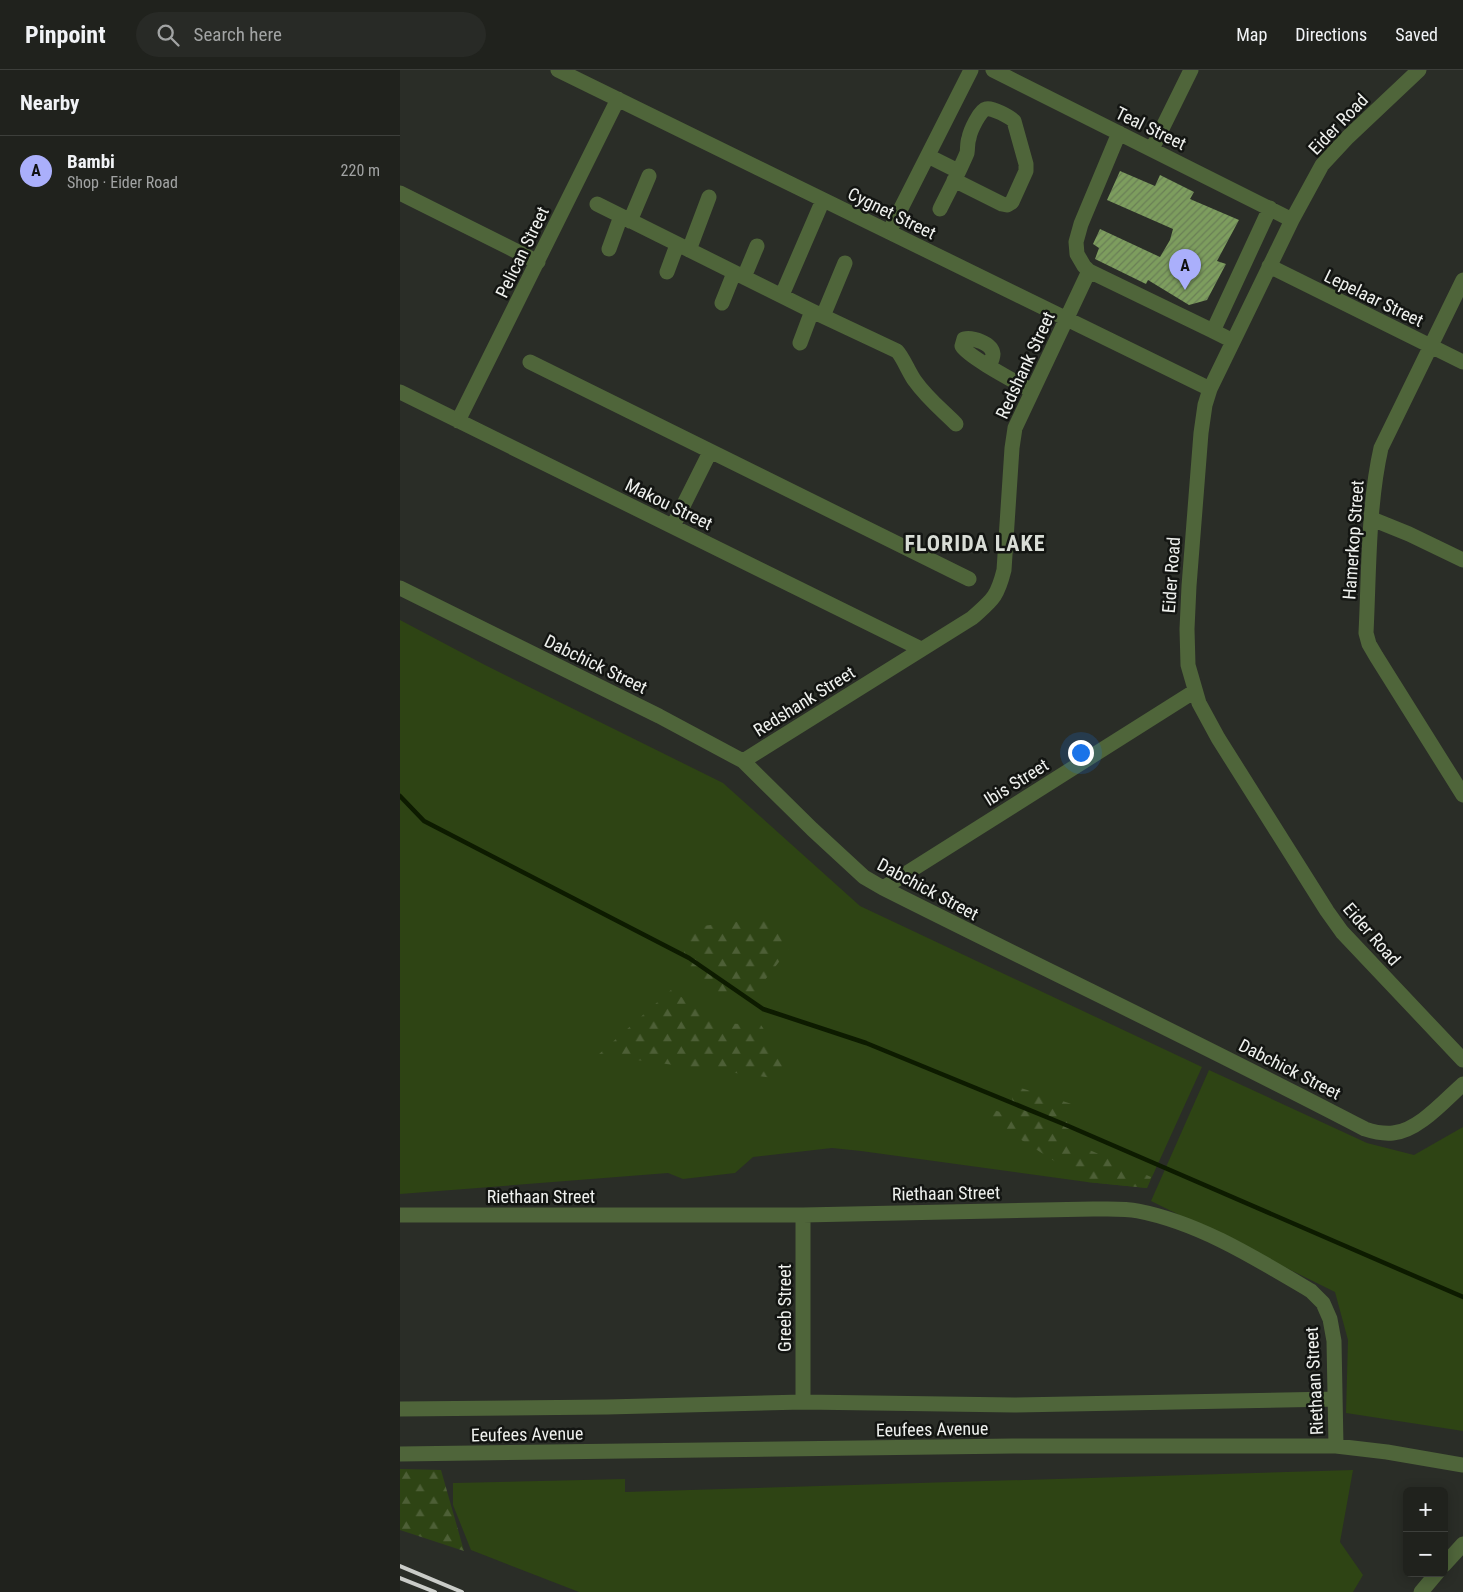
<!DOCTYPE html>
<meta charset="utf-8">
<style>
body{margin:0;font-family:"Roboto Condensed",sans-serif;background:#282a26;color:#f1f3f6}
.controls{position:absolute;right:15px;bottom:15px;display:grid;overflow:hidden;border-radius:8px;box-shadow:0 2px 12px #0003}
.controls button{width:45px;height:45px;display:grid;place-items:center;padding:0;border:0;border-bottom:1px solid #3d3f3b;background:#20221d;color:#f1f3f6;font:25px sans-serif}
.you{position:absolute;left:680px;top:682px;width:18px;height:18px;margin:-12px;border:4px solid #fff;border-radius:50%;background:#1a73e8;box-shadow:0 0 0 8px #1a73e833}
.badge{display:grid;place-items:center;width:32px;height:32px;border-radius:50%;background:#aaaffb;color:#111;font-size:16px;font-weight:700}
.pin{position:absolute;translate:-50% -41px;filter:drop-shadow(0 1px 2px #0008)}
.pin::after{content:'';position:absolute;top:26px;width:18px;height:15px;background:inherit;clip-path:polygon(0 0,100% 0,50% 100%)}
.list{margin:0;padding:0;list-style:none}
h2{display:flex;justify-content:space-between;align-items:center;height:65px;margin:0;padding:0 20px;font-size:21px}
h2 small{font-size:16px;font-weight:400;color:#a2a4a4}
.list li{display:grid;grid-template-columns:32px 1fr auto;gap:15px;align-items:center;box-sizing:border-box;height:70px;padding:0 20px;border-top:1px solid #3d3f3b}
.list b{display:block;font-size:19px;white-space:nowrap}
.list p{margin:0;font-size:16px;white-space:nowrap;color:#a2a4a4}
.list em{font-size:16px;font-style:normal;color:#a2a4a4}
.icon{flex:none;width:28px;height:28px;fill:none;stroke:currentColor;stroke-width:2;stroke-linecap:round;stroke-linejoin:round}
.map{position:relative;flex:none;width:1063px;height:1522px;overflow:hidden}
header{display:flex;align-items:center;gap:30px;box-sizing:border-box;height:70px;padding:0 25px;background:#20221d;border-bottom:1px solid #3d3f3b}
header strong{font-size:24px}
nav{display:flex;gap:28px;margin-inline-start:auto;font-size:18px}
.search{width:350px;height:45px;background:#282a26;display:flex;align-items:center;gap:12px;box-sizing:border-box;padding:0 18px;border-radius:28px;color:#a2a4a4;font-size:19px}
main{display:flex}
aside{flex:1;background:#20221d}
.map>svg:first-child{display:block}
</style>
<header>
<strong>Pinpoint</strong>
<div class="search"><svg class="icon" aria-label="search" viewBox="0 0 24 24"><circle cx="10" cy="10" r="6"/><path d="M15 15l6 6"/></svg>Search here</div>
<nav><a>Map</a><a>Directions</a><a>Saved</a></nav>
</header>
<main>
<aside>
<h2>Nearby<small></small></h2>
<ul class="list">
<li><span class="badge">A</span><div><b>Bambi</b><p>Shop · Eider Road</p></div><em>220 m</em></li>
</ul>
</aside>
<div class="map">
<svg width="1063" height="1522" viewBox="0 0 1063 1522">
<defs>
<pattern id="forest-firs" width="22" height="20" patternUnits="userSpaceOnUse" patternTransform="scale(1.25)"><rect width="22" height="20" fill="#2e4414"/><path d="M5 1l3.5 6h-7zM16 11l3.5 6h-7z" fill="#4d5f36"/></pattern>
<pattern id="building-hatch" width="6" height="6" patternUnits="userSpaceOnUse" patternTransform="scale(1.25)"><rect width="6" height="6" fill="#7d9d5e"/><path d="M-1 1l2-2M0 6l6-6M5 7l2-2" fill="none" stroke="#6a7f56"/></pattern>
</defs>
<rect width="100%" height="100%" fill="#2a2d27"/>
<path fill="#2e4414" d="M0,550l85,45 238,118 137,123 342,161 -55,121 -60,-6 -226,-31 -29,-3 -79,9 -18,16 -52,6 -15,-6 -268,21z
M809,1000l158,73 47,12 49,-28v304l-117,-18 2,-73 -13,-48 -184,-91z
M953,1400l-13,72 23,33 -10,17h-774l-108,-42 -18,-45v-22l172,-4v13z"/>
<path fill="url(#forest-firs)" d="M369,848l20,31 -35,45 -41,5 -30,-28 3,-43z
M271,920l49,33 41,2 28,43 -7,11 -184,-24z
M611,1015l64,20 -6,36 82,36 -4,11 -60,-6 -128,-82 55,16z
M0,1399l41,1 23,81 -64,-21z"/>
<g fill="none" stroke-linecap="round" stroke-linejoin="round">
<path stroke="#0d1b00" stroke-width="4.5" d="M0,726l24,25 265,137 74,51 103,34 200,82 397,172"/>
</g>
<path fill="url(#building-hatch)" d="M720,101l35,15 5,-11 34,17 -4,7 49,21 -22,41 9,3 -19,36 -18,5 -41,-25 -2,4 -51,-25 4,-11 -6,-4 7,-15 60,28 10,-17 3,-11 -66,-29z"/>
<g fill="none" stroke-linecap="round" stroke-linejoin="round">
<path stroke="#4f653a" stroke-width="15" d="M158,0l652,319
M593,0l299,150
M1019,0l-71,67 -26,28 -30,55 -82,169 -5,16 -4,28 -12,153 -2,43 1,36 11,38 19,35 109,173 15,21 121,128
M752,79l39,-79
M528,86l30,15
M0,123l138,69
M197,134l215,107 85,40c6,6 12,22 18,30 12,17 27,29 41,43
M540,139c9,-18 19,-37 27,-56 1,-5 0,-10 2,-15 1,-7 11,-28 17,-29 6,-2 24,8 28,12l12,43v7l-14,31 -5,3 -5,-1 -48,-24
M230,151l19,-45
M489,162l82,-162
M209,179l12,-33
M289,180l20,-53
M869,196l194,96
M689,201l124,60
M267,202l10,-27
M344,207l13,-31
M1063,210l-82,168c-13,57 -12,126 -15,185l3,11 7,12 87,139
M382,225l41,-95
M322,233l12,-30
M423,246l22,-53
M833,271l-20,-10 57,-123
M400,273l12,-32
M130,292l439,217
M589,296c2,-4 4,-8 4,-12 -1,-11 -21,-17 -29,-15l-2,7c6,11 56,37 70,45
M0,322l521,257
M58,351l160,-322
M972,449l37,15 54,26
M273,456l37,-74
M0,518l259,128 84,45 69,68 52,48 19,11c161,81 323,158 482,241 9,3 18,5 28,4 25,-2 51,-32 70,-49
M343,691l229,-143c20,-18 25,-20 32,-48l8,-122 3,-20 74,-157 -5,-5 -7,-12 -1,-12 5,-18 38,-91
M483,818l312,-197
M0,1145h403l290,-6c15,0 31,-1 45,2 62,12 119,48 173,80l12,12 7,16 4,22 2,105
M403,1332v-187
M0,1339l207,-2 196,-5 211,3 321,-6
M0,1384l613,-8h323l51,6 76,13
M1044,1495l19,-21
M1021,1522l16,-19"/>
<path stroke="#caccc8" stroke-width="4" d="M0,1496l62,26
M0,1508l35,14"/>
</g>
<g text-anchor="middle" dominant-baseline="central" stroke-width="5" stroke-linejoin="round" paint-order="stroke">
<g font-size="18" fill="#eff1ee" stroke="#131512">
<text transform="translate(938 54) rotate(-46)">Eider Road</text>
<text transform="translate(751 58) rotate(26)">Teal Street</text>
<text transform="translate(492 143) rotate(26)">Cygnet Street</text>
<text transform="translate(122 182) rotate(-64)">Pelican Street</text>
<text transform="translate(974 228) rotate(26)">Lepelaar Street</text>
<text transform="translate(625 295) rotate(-65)">Redshank Street</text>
<text transform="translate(269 434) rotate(26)">Makou Street</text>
<text transform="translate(953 470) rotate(-86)">Hamerkop Street</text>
<text transform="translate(771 505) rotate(-86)">Eider Road</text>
<text transform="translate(196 594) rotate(26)">Dabchick Street</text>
<text transform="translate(404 631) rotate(-32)">Redshank Street</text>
<text transform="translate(616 712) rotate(-32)">Ibis Street</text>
<text transform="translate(528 819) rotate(28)">Dabchick Street</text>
<text transform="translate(972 864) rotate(49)">Eider Road</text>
<text transform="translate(890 999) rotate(27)">Dabchick Street</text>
<text transform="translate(546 1123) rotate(-1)">Riethaan Street</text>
<text x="141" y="1126">Riethaan Street</text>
<text transform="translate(384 1238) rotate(-90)">Greeb Street</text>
<text transform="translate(914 1311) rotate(-93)">Riethaan Street</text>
<text transform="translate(532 1359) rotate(-1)">Eeufees Avenue</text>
<text transform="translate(127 1364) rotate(-1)">Eeufees Avenue</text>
</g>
<g font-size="22" font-weight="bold" letter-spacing="1" fill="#d9ddd6" stroke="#131512">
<text x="575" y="473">FLORIDA LAKE</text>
</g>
</g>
</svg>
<div class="controls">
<button>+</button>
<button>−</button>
</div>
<div class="you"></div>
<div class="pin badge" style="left:785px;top:220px">A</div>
</div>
</main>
